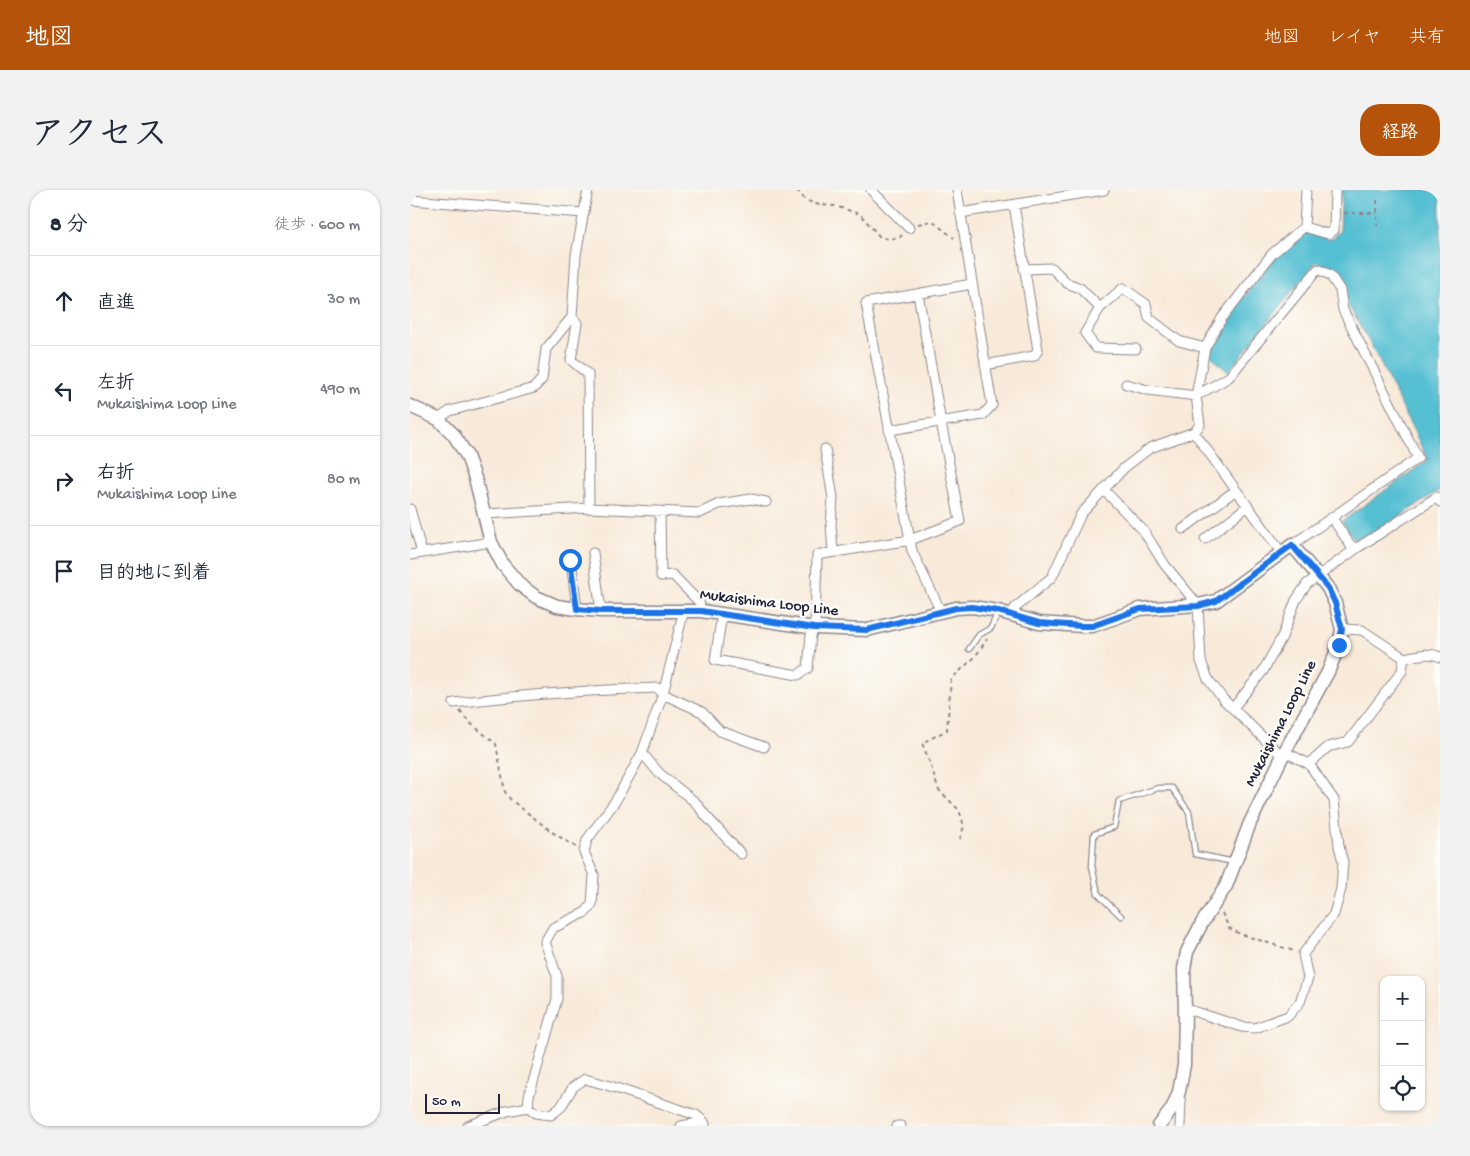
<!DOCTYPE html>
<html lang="ja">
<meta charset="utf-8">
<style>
body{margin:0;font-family:"Gochi Hand","Klee One",sans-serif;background:#f2f2f3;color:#1f2937}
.controls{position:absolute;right:15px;bottom:15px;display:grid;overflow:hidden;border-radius:10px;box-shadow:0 1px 4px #0004}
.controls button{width:45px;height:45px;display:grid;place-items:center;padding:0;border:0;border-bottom:1px solid #e0e1e3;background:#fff;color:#1f2937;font:25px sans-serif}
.scale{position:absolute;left:15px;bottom:12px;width:75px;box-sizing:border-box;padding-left:5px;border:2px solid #22223b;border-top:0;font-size:14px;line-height:18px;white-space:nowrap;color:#22223b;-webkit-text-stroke:4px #fdfcf7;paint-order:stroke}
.stop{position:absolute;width:15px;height:15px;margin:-11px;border:4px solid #1a73e8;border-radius:50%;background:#fff}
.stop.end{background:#1a73e8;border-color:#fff;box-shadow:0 1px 5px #0008}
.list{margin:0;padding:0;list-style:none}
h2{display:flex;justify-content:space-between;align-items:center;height:65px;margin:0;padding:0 20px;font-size:21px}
h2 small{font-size:16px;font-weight:400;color:#747a83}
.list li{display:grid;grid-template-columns:32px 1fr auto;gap:15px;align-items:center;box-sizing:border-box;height:90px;padding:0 20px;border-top:1px solid #e0e1e3}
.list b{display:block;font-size:19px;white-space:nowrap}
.list p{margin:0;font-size:16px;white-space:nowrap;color:#747a83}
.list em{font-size:16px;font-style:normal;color:#747a83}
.icon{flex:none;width:28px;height:28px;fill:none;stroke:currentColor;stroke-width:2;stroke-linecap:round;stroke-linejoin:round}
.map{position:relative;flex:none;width:1030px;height:936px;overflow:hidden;border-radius:20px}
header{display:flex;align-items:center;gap:30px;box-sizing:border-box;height:70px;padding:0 25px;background:#b45309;color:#fff}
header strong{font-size:24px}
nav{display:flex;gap:28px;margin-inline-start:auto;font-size:18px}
.intro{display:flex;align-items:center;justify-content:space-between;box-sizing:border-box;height:120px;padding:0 30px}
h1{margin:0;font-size:35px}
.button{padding:12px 22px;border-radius:20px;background:#b45309;color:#fff;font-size:18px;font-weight:700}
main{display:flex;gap:30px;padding:0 30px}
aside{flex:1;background:#fff;border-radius:20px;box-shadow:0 1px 4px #0004}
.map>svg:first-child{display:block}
</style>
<header>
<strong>地図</strong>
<nav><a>地図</a><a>レイヤ</a><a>共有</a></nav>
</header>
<div class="intro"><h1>アクセス</h1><a class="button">経路</a></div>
<main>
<aside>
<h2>8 分<small>徒歩 · 600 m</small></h2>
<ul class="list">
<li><svg class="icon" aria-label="ahead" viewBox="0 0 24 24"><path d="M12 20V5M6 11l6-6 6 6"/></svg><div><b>直進</b></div><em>30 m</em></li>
<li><svg class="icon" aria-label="left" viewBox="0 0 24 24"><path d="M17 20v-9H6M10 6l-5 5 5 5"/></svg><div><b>左折</b><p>Mukaishima Loop Line</p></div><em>490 m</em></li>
<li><svg class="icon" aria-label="right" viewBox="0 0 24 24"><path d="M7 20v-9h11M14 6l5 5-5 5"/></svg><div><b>右折</b><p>Mukaishima Loop Line</p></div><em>80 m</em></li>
<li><svg class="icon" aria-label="arrive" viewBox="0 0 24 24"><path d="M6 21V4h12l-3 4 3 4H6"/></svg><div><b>目的地に到着</b></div></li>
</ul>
</aside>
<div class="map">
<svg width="1030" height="936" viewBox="0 0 1030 936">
<rect width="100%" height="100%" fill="#fdfcf7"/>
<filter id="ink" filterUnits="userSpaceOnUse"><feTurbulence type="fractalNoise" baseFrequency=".02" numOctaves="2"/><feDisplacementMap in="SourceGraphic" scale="10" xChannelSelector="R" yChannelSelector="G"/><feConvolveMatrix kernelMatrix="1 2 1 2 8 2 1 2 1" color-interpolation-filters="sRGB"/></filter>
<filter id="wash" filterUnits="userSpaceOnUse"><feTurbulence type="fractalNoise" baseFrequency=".0096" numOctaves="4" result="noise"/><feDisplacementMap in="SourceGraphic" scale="20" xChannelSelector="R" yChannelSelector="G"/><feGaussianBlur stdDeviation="1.12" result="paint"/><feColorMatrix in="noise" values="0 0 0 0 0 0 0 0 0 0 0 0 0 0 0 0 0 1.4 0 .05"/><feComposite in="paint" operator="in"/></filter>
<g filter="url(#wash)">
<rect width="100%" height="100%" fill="#f8ead9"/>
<path fill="#57c0d3" stroke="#3c7187" d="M932,0h98v300l-83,54 -15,-23 86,-61 -54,-110 -28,-49 -7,-28 -23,-11 -88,110 -21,-20 19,-33 50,-62 30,-26 24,9 10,-9z"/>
</g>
<g filter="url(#ink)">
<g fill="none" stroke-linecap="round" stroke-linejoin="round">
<g stroke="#8d868a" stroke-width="7">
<path id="service" d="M559,459l10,-14 12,-7 7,-16
M711,726l-23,-22 -6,-28 2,-32 20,-7 5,-26 39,-13h14l17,24 6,42 39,8"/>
</g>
<g stroke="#8d868a" stroke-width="11">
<path id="minor" d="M461,0l38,38
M0,10l174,13
M550,23l144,-23
M894,37l2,-37
M614,79l28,-1 15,15 13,5 20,20
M162,127l5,6 -6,37 17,14 1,134
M726,159l-40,-1 -11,-15 15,-25 23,-20 23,16 3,14 30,23 26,7
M575,175l49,-9 4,-6 -24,-145
M716,194l22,6 48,6 33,-19 89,-108 12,6 10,15 3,20 75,148 -126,87
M28,229l12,-8 84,-23 8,-9 4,-30 26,-32 4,-62 12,-65
M479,240l94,-15 9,-10 -35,-215
M784,242l87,120
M415,259l8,49 -2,26 2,28
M694,300l39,40 22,35 33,40 3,56 7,18 15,20 55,53 11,2 20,10 25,36 5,46 4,16 -2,27 -7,25 -31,40 5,24 -8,24 -12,14 -33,12 -13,-1 -52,-17h-5
M0,319l12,44
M250,321l1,65 12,-1 26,27 2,9
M74,324l105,-6 111,5 19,-9 32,-5 15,3
M922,328l19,28 6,2 80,-51 3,5
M773,339l53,-39
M795,349l43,-33
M183,363l8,58
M0,365l81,-13
M161,370l6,49
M274,420l-21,84 -21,59 -26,47 -29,40 -3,12 10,23 -2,29 -6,8 -33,16 -8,14 12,34v23l-28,97 -1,11 8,6 15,2 10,-8 12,-20 12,-8 22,6 89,30 8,7
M531,422l-29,-61 -46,-248 106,-19
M312,424l-7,46 83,15 10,-7 3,-33 4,-7 2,-73 93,-15 50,-19 -19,-99 -23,-128
M601,426l4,-8 37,-31 29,-63 43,-46 26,-20 44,-16 6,-7 -4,-29 9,-48 17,-30 50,-64 32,-27 24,7 6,-4 1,-40
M932,439l20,1 42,28c12,-2 25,-7 36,-1
M44,513c68,-8 135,-13 204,-15l5,6 39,18 18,19 44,16
M823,518l30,-37 19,-34 14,-37 11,-16 50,-36
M232,563l17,20 36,29 11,14 35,38
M899,574l19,-17 20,-5 54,-71 2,-13
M767,908l4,3 -1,25
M58,936l39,-15 21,-4
M271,936l23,-4 1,2
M487,936h4"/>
</g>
<g stroke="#8d868a" stroke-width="15">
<path id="secondary" d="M0,216l28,13 16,16 13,21 8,22 16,64 12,23 17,20 16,12 21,9 20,3 24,2h100l114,17 52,2 89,-22 16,-1 26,4 41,12 43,3h10l48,-17 58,-4 18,-4 76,-56 36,43 7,15 7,26 -3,16 -11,27 -44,81 -34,70 -24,63 -24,37 -15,29 -3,17 1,41 -1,55 -5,27 -7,17 -13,17"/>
</g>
<path stroke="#8d868a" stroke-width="2" stroke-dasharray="4 4" stroke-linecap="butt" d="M387,0l8,10 14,5 16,1 25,8 19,22 9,3 12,-2 2,-2
M967,10v26
M934,23h33
M508,34l14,-3 22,17
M50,521l9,11 27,22 9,48 6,8 41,32 24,15
M550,649l4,-13 -5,-16 -21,-21 -8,-26 -8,-20 25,-13 4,-51 24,-22 12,-18
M812,723l7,15 11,6 54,17"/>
<use href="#service" stroke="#fff" stroke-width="4.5"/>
<use href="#minor" stroke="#fff" stroke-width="9"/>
<use href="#secondary" stroke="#fff" stroke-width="12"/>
</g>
</g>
<g fill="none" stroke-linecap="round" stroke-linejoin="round" filter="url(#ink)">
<path stroke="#1a73e8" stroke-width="6" d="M160,370l7,49 24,2h100l113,17 53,2 89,-22 16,-1 26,4 41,12 43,3h10l48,-17 58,-3 18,-5 76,-56 36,43 7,15 7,26 -3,16"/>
</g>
<g text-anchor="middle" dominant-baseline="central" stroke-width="5" stroke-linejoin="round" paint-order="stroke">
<g font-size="16" fill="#22223b" stroke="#fdfcf7">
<text transform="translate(359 414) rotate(7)">Mukaishima Loop Line</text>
<text transform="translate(872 534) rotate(-63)">Mukaishima Loop Line</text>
</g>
</g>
</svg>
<div class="controls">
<button>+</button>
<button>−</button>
<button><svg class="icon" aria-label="locate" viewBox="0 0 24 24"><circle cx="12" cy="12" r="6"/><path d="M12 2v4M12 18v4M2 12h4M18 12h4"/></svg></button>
</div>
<div class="scale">50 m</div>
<div class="stop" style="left:160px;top:370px"></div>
<div class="stop end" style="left:929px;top:455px"></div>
</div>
</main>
